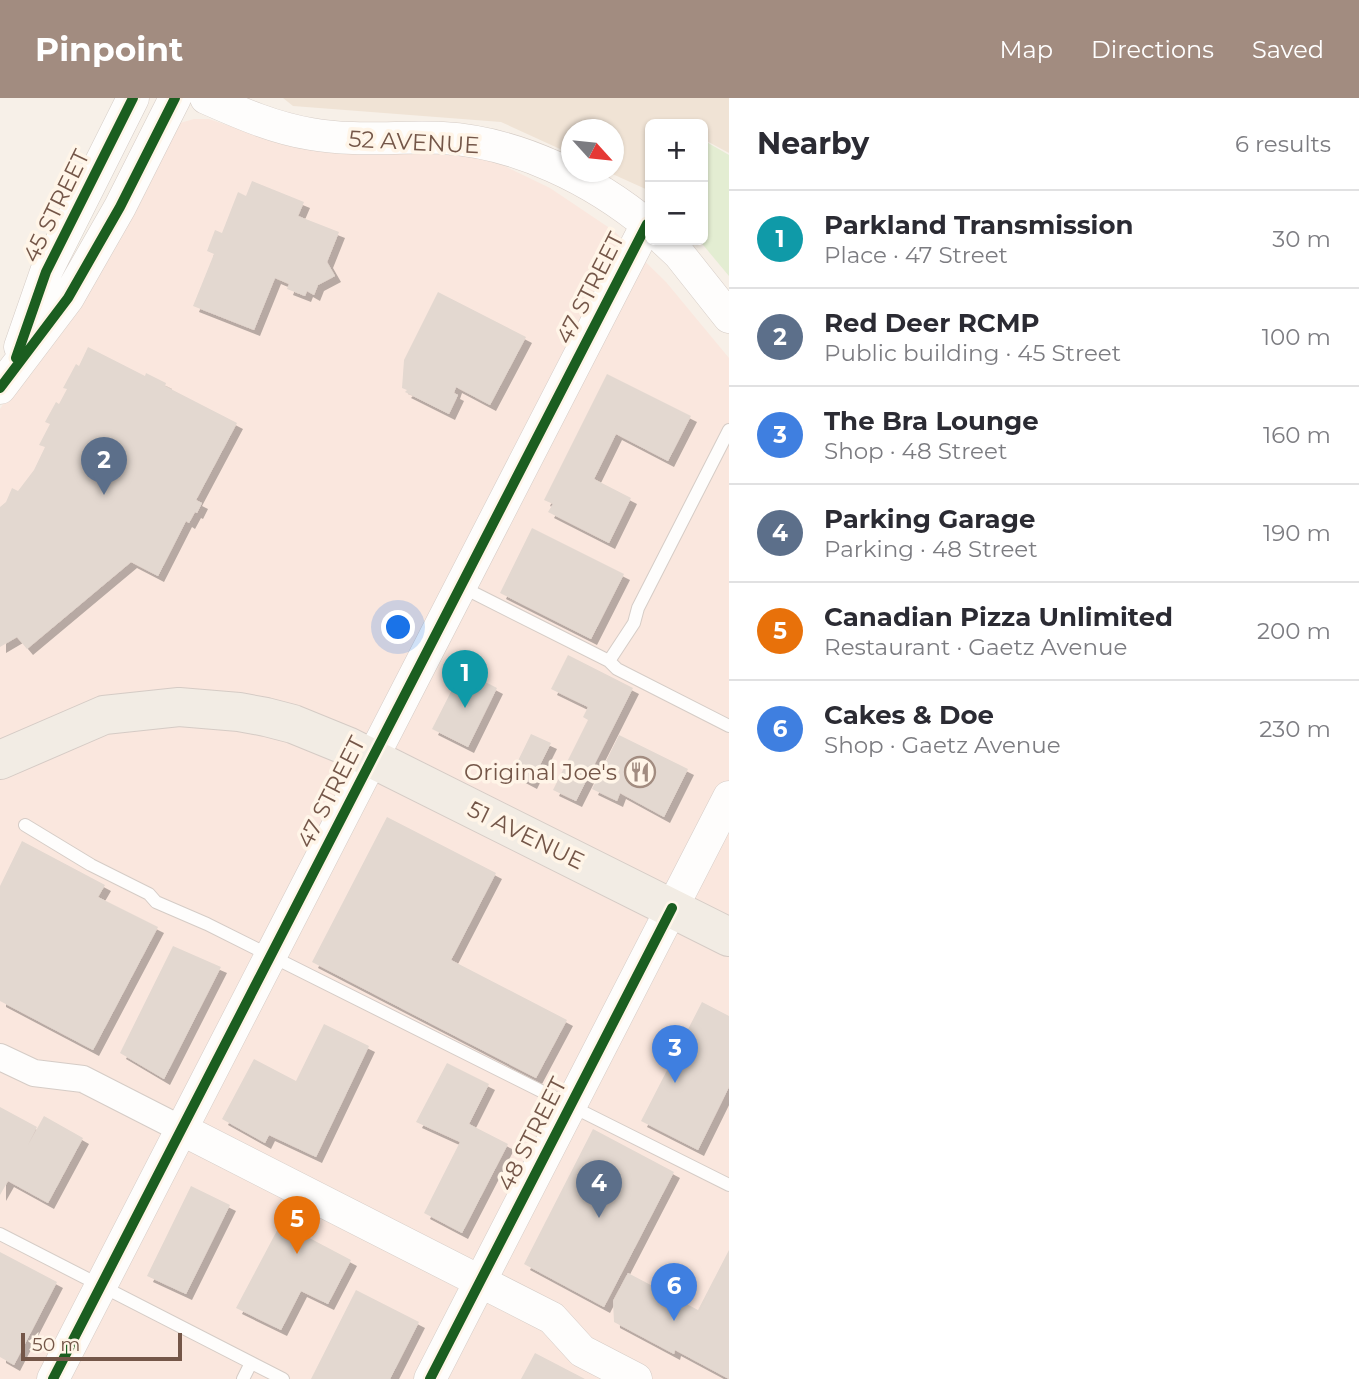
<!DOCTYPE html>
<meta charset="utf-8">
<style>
body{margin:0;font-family:Montserrat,sans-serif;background:#f2f2f3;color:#2b2b33}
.controls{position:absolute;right:21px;top:21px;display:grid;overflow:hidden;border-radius:10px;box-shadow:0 2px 5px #0004}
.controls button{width:63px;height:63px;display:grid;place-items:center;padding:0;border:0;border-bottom:2px solid #e1e1e2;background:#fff;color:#2b2b33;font:35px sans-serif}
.compass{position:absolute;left:561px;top:21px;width:63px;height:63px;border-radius:50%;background:#fff;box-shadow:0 2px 5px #0004;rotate:117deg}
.scale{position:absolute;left:21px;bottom:18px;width:161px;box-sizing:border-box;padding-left:7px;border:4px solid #745648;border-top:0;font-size:19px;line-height:24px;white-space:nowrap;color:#745648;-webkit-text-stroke:5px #fff5e8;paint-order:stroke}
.you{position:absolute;left:399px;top:530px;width:24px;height:24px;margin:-18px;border:5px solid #fff;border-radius:50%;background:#1a73e8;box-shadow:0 0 0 10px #1a73e833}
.badge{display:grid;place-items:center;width:46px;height:46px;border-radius:50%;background:#a28c80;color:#fff;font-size:23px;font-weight:700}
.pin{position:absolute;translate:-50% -58px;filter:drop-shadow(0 2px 4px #0008)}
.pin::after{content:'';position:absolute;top:37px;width:24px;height:21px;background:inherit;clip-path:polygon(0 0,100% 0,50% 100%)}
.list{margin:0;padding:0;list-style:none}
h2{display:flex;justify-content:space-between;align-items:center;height:91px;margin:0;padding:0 28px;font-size:30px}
h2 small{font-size:23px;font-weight:400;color:#7c7c81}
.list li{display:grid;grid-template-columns:46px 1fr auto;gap:21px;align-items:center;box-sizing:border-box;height:98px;padding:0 28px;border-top:2px solid #e1e1e2}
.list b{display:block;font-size:26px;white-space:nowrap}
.list p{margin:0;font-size:23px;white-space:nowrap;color:#7c7c81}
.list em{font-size:23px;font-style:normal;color:#7c7c81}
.map{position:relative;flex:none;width:729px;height:1281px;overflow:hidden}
header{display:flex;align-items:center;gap:42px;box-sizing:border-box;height:98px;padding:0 35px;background:#a28c80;color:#fff}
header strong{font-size:33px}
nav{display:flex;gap:38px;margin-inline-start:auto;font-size:24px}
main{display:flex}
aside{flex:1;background:#fff}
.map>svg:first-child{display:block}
</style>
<header>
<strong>Pinpoint</strong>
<nav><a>Map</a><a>Directions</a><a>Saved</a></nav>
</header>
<main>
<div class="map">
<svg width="729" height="1281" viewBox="0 0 729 1281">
<defs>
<filter id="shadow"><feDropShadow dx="6" dy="6" stdDeviation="0" flood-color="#0004"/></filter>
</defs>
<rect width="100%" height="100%" fill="#f7f0e8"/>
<path fill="#f0e3d5" d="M283,0h446v55l-26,-14v-15h-53v67l-42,-19h6v-42h-42l-1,24 -70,-32 -208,-16z"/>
<path fill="#fae7de" d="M194,21h15l79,27 198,11 64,31 64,43 52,51 63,76v1021h-729v-970l180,-286z"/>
<path fill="#e3edd2" d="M703,42l26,15v121l-30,-36h4z"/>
<path fill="#e3d8d0" filter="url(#shadow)" d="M252,83l52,21 -6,14 41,16 -12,30 8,14 -17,9 -4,10 -7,-4 -2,5 -18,-7 2,-5 -14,-6 -21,52 -61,-24 21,-52 -7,-3 8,-21 7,3 16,-41 8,4z
M438,194l88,45 -36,68 -34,-18 -2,6 4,2 -9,19 -44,-22 2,-2 -5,-2 2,-28z
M88,249l57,29 1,-3 20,10 -1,3 72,37 -41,77 6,3 -5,10 -2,-1 -6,11 -3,-2 -28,55 -27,-14 -104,87 -10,-12 -17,10v-140l6,-5 6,-14 6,3 16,-21 11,-23 -6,-2 11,-21 -5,-2 11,-20 3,2 8,-15 -4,-1 13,-24 3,2z
M607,276l84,42 -23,45 -52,-27 -22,45 37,19 -22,45 -61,-31 5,-8 -9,-4z
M532,430l92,46 -33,65 -91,-46z
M568,557l65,33 -57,113 -23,-11 35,-70 -5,-3 5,-10 -37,-18z
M462,572l35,18 -29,59 -36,-18z
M531,636l20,9 -20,40 -19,-10z
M619,637l69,34 -24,48 -44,-24 -3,8 -25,-12z
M387,719l109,56 -45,87 116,60 -31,58 -224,-116z
M22,743l83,44 -7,12 60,30 -65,123 -93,-49v-115z
M173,848l48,21 -57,112 -44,-26z
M702,904l27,14v71l-31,63 -57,-29z
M324,926l45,22 -53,111 -47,-22 -4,8 -43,-24 32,-60 42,22z
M447,965l42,21 -20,40 39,20 -46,89 -38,-20 36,-71 -44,-20z
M0,1009l37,20 -9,18 16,-29 39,22 -35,65 -40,-22 -8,14z
M593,1031l81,43 -70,135 -80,-43z
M191,1088l39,19 -44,89 -39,-18z
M281,1125l70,37 -23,44 -27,-13 -20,39 -45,-22z
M729,1152v129l-54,-29 -1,4 -60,-32 -1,-21 15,-28 70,37z
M0,1154l57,30 -43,83 -14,-8z
M356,1192l63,32 -29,57h-79z
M535,1255l50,26h-64z"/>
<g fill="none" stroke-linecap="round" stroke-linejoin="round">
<g stroke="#d5ccc6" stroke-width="14">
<path id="service" d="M460,488l149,75 8,8 112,57
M609,563l25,-38 4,-15 91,-178
M25,727l66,40 58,29 7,8 51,22 522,261
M0,1136l283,145
M243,1281l8,-16"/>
</g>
<g stroke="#d5ccc6" stroke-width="28">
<path id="minor" d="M0,959l34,16 49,6 98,50"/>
</g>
<g stroke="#d5ccc6" stroke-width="33">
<path id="tertiary" d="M206,0c34,15 68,30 105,36 44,8 88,2 132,4 74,4 151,42 207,89
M664,142l15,14 50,63
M20,249l26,-75 87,-174
M0,290l68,-90 52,-91 55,-109
M181,1031l371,189 30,33 54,28
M53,1281l594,-1155
M430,1281l299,-582"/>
</g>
<g stroke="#d5cbc5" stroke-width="40">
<path id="primary" d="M0,662l104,-45 75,-8 60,5 27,5 27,7 54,22 382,191"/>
</g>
<use href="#service" stroke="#fefdfc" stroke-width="12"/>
<use href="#minor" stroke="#fefdfc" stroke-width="26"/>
<use href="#tertiary" stroke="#fefdfc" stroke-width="32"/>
<use href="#primary" stroke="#f2ece4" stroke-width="38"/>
<g stroke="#fff5e8" stroke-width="15">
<path id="cycleway" d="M16,260l30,-86 87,-174
M0,290l68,-90 52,-91 55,-109
M53,1281l594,-1155
M430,1281l242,-471"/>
</g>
<use href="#cycleway" stroke="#1b5e20" stroke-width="10"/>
</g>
<defs>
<g id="restaurant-ring" transform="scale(1.575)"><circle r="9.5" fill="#fff5e8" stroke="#a28c80" stroke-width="1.5"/><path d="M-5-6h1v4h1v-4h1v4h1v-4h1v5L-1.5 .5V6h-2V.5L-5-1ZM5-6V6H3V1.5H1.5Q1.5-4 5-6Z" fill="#a28c80"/></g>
</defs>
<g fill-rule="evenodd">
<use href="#restaurant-ring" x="640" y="674"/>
</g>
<g text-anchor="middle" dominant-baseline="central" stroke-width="7" stroke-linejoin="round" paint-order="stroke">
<g font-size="23" fill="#745648" stroke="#fff5e8">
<text transform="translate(414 44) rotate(3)">52 AVENUE</text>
<text transform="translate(56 108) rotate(-64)">45 STREET</text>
<text transform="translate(590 190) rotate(-63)">47 STREET</text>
<text transform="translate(331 694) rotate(-63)">47 STREET</text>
<text transform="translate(526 737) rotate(26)">51 AVENUE</text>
<text transform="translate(532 1036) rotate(-63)">48 STREET</text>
</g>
<g font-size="23" fill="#745648" stroke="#fff5e8" text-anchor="end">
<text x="617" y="674">Original Joe's</text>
</g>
</g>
</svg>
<div class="controls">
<button>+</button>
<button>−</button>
</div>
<svg class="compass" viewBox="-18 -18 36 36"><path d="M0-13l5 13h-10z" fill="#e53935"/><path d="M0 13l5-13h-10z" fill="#7c7c81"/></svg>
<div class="scale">50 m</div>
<div class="you"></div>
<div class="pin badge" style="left:465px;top:610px;background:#0f9aa8">1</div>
<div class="pin badge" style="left:104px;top:397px;background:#5c6f8a">2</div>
<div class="pin badge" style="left:675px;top:985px;background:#3f7fe0">3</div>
<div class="pin badge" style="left:599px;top:1120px;background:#5c6f8a">4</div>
<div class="pin badge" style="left:297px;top:1156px;background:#e8710a">5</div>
<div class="pin badge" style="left:674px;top:1223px;background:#3f7fe0">6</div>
</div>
<aside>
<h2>Nearby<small>6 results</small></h2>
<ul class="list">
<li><span class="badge" style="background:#0f9aa8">1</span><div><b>Parkland Transmission</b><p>Place · 47 Street</p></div><em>30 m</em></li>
<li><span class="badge" style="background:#5c6f8a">2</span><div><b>Red Deer RCMP</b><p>Public building · 45 Street</p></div><em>100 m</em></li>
<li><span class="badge" style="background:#3f7fe0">3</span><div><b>The Bra Lounge</b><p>Shop · 48 Street</p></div><em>160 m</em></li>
<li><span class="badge" style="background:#5c6f8a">4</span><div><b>Parking Garage</b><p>Parking · 48 Street</p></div><em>190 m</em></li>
<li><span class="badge" style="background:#e8710a">5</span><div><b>Canadian Pizza Unlimited</b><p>Restaurant · Gaetz Avenue</p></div><em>200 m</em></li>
<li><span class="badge" style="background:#3f7fe0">6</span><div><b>Cakes &amp; Doe</b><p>Shop · Gaetz Avenue</p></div><em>230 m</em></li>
</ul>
</aside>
</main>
